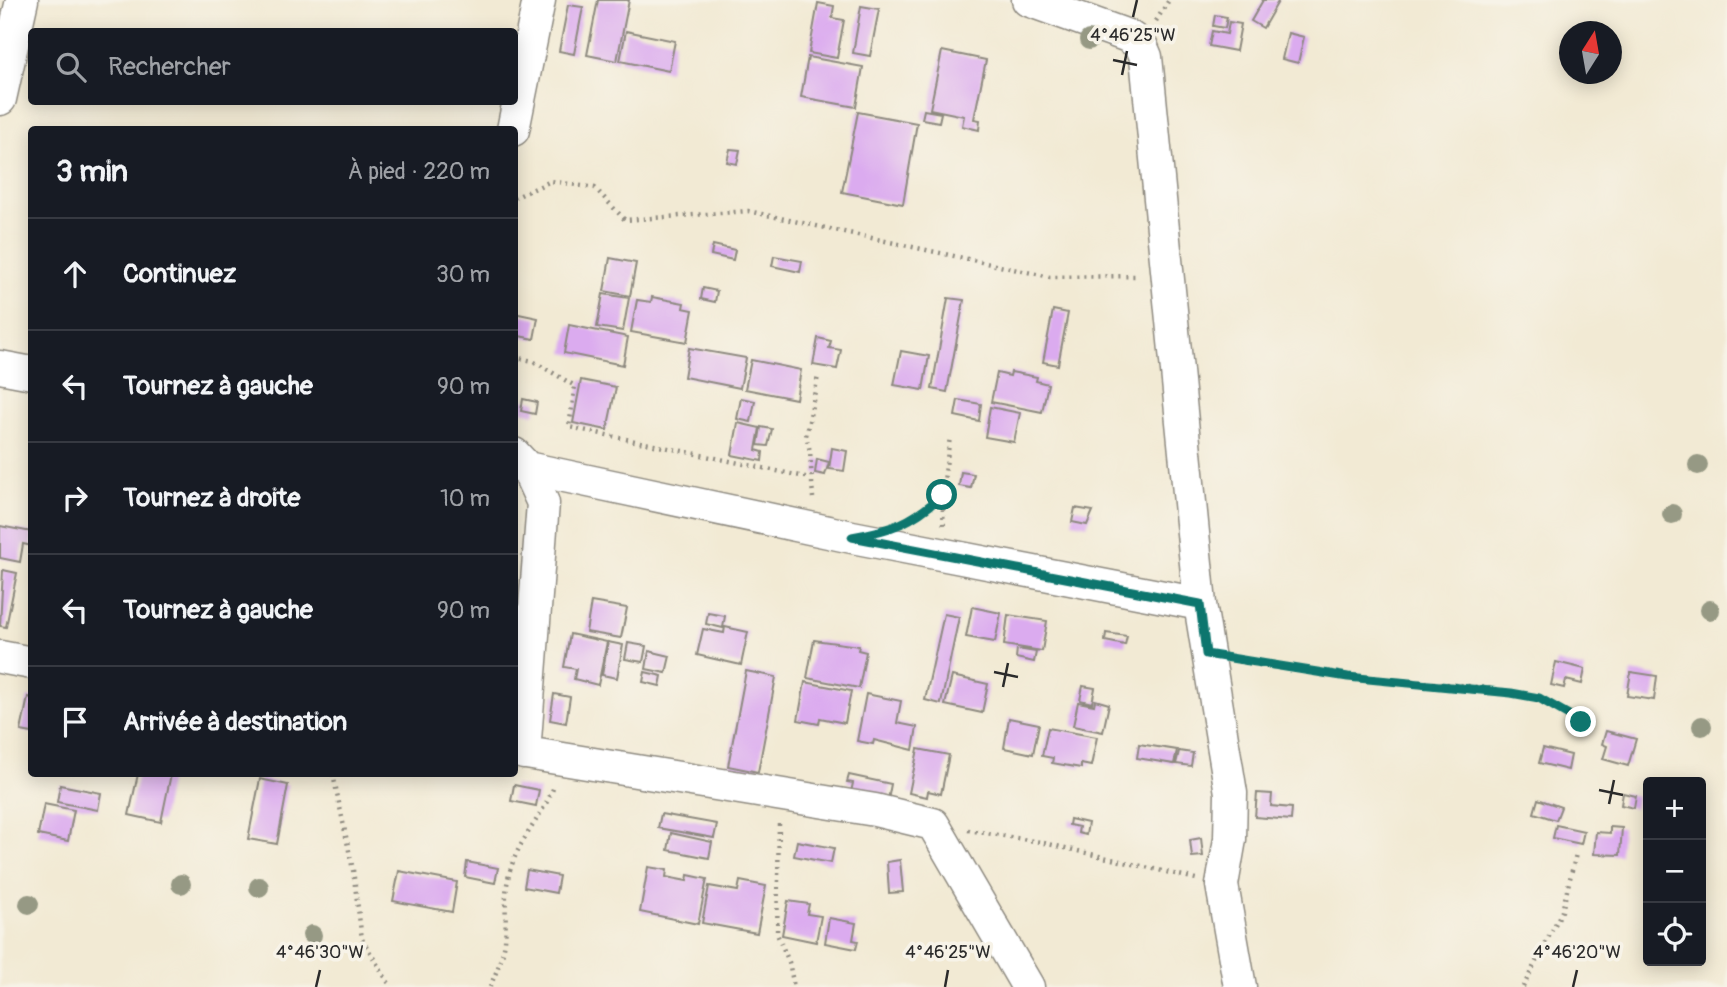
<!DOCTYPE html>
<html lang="fr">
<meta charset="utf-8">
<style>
body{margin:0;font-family:Pangolin,sans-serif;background:#20242c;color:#f1f3f6}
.controls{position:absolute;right:21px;bottom:21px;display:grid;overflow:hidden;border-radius:7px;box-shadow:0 4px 18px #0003}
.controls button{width:63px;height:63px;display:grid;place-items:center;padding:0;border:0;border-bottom:2px solid #363941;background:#171b24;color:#f1f3f6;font:35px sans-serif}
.compass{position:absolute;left:1559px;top:21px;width:63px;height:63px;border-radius:50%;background:#171b24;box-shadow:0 4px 18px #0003;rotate:11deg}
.stop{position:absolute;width:21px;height:21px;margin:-16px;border:5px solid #0f766e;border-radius:50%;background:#fff}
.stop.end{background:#0f766e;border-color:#fff;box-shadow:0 2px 7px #0008}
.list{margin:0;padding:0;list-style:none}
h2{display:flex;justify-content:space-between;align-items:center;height:91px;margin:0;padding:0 28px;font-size:30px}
h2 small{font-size:23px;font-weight:400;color:#9ea1a6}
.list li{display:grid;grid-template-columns:46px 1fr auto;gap:21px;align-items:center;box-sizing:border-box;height:112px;padding:0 28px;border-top:2px solid #363941}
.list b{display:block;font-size:26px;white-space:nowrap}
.list em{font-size:23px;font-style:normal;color:#9ea1a6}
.icon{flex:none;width:38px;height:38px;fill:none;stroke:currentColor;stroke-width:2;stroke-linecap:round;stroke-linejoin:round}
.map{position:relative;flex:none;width:1727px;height:987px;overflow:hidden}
.search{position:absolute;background:#171b24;box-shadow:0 4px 18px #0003;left:28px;top:28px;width:490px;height:77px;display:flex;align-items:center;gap:18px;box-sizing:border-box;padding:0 24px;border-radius:7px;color:#9ea1a6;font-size:26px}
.panel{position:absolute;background:#171b24;box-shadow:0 4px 18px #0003;left:28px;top:126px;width:490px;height:651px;border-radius:7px}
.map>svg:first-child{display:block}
</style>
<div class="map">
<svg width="1727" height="987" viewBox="0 0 1727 987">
<rect width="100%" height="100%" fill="#f7f3e8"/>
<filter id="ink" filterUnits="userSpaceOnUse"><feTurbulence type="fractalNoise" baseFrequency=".0143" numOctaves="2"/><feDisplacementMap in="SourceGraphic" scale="14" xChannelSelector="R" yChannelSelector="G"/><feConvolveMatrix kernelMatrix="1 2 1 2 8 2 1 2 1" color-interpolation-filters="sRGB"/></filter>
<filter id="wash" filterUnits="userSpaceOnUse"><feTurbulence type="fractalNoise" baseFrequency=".00686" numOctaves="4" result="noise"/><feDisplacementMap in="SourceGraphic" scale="28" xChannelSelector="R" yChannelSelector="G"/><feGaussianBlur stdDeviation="1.57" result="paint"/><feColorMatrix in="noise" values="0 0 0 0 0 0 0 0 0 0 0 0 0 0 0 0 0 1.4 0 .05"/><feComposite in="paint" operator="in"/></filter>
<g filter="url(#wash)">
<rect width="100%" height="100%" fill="#f2ead4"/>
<g id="blocks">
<path fill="#dbabef" d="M598,0h31l-12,61 -30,-6z
M1263,0h16l-16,28 -12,-7z
M818,3l16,3 -2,12 12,2 -7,38 -28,-5z
M568,5l15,2 -9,47 -15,-3z
M861,6l18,3 -9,47 -17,-3z
M1215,15l12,2 -2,11 -12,-2z
M1229,22l12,2 -5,27 -27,-5 3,-15 15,3z
M626,31l49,10 -6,30 -49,-10z
M1288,33l16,4 -6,26 -16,-4z
M942,51l44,9 -12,59 6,1 -1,10 -17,-4 2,-10 -34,-7z
M808,57l55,10 -7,40 -55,-10z
M924,110l17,3 -2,9 -17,-3z
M858,112l59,11 -14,81 -61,-12z
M730,149l10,1 -3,14 -10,-2z
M713,245l22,5 -2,10 -22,-5z
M774,256l28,5 -2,11 -28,-6z
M610,258l26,5 -6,33 -26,-5z
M703,288l14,3 -2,11 -14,-3z
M603,294l26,4 -6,33 -26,-4z
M652,297l32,6 -1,5 10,2 -6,32 -56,-10 6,-32 14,2z
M948,298l16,2 -17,92 -15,-3z
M1053,310l15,3 -10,52 -15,-3z
M514,313l24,5 -4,21 -20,-4z
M569,325l59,12 -5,28 -59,-12z
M818,338l13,3 -2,7 12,2 -4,19 -24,-4z
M689,348l57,10 -6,30 -56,-11z
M901,351l28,5 -6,34 -29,-5z
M751,360l50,10 -5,29 -51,-10z
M1011,372l26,5 -1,4 12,3 -6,28 -51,-10 6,-29 13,3z
M581,380l35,7 -9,43 -34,-7z
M741,398l14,3 -4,21 -14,-3z
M523,399l14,3 -2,12 -14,-3z
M958,400l23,4 -2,17 -24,-5z
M990,407l30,6 -6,29 -29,-5z
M738,423l22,5 -4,22 7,2 -1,9 -30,-6z
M761,427l11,2 -4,17 -10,-1z
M832,448l15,3 -3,20 -15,-2z
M817,459l12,3 -4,13 -10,-2z
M961,472l13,2 -3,14 -12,-2z
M1075,508l18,3 -6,14 -15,-3z
M0,526l32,6v14l-9,-2 -3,18 -20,-4z
M3,570l14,3 -11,54 -6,-1z
M591,602l36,6 -6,30 -35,-6z
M972,607l29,6 -6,29 -29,-5z
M708,613l17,3 -2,12 -17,-4z
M944,614l15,3 -18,87 -16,-4z
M1008,615l39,6 -5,30 -38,-6z
M725,627l23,5 -7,33 -44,-10 6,-26 21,4z
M1106,633l21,3 -2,9 -20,-4z
M570,634l37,8 -9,43 -24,-6 2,-10 -12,-2z
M814,640l45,6 -1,4 8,2 -7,36 -52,-10z
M608,642l15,3 -6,33 -15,-3z
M628,643l18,3 -3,16 -18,-3z
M1017,649l19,3 -2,10 -18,-4z
M649,651l21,5 -4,17 -20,-4z
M1556,662l29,7 -3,15 -16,-4 -2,8 -13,-3z
M746,671l30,6 -18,95 -30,-6z
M645,672l17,4 -2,10 -17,-4z
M1631,672l26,4 -3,24 -27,-4z
M952,676l36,8 -6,29 -37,-8z
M805,682l46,9 -6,32 -25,-5 -1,6 -21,-4z
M1083,686l12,2 -3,15 -12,-3z
M554,694l16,3 -4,26 -16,-3z
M866,694l35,7 -4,22 20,4 -4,23 -39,-10 -1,4 -16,-3z
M28,697l4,1v35l-11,-2z
M1095,700l14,4 -6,28 -30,-6 5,-24 16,3z
M1009,718l30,6 -6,30 -29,-6z
M1048,728l49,9 -6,29 -10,-2v4l-29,-5 1,-5 -11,-2z
M1606,731l30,8 -8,27 -25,-7 4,-13 -5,-2z
M1139,744l38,6 -3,14 -37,-6z
M1543,748l28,7 -3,15 -29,-7z
M918,749l31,6 -8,39 -13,-3 -1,6 -18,-4z
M1179,751l14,2 -2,13 -15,-2z
M138,774h33l-10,48 -32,-7z
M849,775l42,9 -3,16 -37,-8 2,-9 -6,-1z
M260,779l28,6 -11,59 -29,-5z
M60,785l41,8 -3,17 -41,-8z
M514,785l25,5 -3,16 -25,-5z
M1257,793l15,1 -1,12 21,2 -1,12 -36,-3z
M1623,793l13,3 -2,12 -13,-3z
M1538,799l23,8 -5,13 -22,-7z
M44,804l30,6 -6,31 -30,-6z
M661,814l56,10 -3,14 -56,-10z
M1070,819l18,4 -2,12 -8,-2 1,-6 -10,-2z
M1556,825l28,6 -3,13 -28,-6z
M1610,827l12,1 -2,27 -26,-1 2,-22 14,1z
M671,833l41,9 -3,16 -41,-8z
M1201,838l2,18 -11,1 -2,-17z
M797,841l37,7 -3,15 -37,-7z
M900,860l3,32 -14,1 -2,-31z
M467,862l31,6 -3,15 -30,-6z
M648,867l19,3 -1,7 21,4 1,-6 19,4 -9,45 -58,-12z
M527,870l32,6 -3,17 -32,-6z
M399,871l58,11 -5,30 -59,-11z
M740,881l26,5 -9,47 -55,-10 7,-37 29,5z
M788,901l21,3 -2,10 14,2 -5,26 -34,-7z
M829,918l27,5 -3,17 5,1 -2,8 -31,-6z"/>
</g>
</g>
<g filter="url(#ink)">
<use href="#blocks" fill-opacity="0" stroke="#8e8a80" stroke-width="2"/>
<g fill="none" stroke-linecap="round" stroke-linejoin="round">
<g stroke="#8e8a80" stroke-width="35">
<path id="minor" d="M1028,0l100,36 13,9 5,12 54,547
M0,99l22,-99
M513,130l26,-130
M0,367l32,6
M514,454l13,14 325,69 348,67 31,189 -1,46 -8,46 18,102
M514,465l13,3 16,35 -19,250
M0,657l32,6
M514,751l361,59 58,14 95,163"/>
</g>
<path stroke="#8e8a80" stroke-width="4.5" stroke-dasharray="2 5" stroke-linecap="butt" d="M1156,21l13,-21
M514,198l37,-17 44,7 30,32 123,-9 302,66 89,-1
M514,357l19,4 42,25 -6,41 241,51
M942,495l2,33
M813,498l-3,-47 -4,-15 12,-60
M912,519l30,-24 8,-58
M1238,661c45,7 92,14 137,18 69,7 149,2 207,43
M333,774l20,96 9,69 29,48
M779,824l-2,110 12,28 5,25
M968,830l72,12 156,37
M490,987c6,-15 13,-29 15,-46 2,-23 -2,-47 5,-70 9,-33 33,-54 44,-85
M1523,987l39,-76 14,-57"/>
<use href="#minor" stroke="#fff" stroke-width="32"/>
</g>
<g fill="#969984">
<circle cx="1089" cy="40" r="10"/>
<circle cx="1698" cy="465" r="10"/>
<circle cx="1672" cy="514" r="10"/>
<circle cx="1710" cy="610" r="10"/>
<circle cx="1702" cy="726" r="10"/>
<circle cx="181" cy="884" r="10"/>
<circle cx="259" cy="887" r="10"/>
<circle cx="29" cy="904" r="10"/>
<circle cx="312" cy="935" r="10"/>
</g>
</g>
<g fill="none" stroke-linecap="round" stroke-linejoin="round" filter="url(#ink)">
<path stroke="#0f766e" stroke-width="9" d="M942,495c-30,28 -51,35 -90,42l348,67 6,50 142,23 163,16 28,5 42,24"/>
</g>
<path fill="none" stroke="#2b2b2b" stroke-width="2.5" d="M1133,17l4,-17M1113,60l24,5M1122,75l5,-24M994,672l24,5M1003,687l5,-24M1599,790l24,5M1609,804l5,-24M316,987l4,-17M945,987l3,-17M1573,987l4,-17"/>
<g font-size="18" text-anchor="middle" fill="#2b2b2b" stroke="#f7f3e8" stroke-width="7" stroke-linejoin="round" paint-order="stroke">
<text x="1133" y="41">4°46'25"W</text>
<text x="320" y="958">4°46'30"W</text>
<text x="948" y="958">4°46'25"W</text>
<text x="1577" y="958">4°46'20"W</text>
</g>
</svg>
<div class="controls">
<button>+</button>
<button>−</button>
<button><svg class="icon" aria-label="locate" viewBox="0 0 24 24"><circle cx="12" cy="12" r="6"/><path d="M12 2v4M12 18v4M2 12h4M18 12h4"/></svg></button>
</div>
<svg class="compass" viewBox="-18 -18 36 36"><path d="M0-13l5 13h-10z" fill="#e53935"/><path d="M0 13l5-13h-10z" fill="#9ea1a6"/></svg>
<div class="stop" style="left:942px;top:495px"></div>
<div class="stop end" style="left:1581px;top:722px"></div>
<div class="search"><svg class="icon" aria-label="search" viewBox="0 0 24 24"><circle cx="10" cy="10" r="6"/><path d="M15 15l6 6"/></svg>Rechercher</div>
<section class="panel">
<h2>3 min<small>À pied · 220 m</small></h2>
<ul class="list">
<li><svg class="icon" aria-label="ahead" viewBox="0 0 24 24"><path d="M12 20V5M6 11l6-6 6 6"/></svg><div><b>Continuez</b></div><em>30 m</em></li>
<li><svg class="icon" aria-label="left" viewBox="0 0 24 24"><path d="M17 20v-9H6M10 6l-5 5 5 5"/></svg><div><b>Tournez à gauche</b></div><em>90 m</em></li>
<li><svg class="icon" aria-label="right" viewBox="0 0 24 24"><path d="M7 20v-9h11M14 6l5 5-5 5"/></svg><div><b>Tournez à droite</b></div><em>10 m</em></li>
<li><svg class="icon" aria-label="left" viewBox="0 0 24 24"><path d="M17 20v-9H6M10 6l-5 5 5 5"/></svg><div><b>Tournez à gauche</b></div><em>90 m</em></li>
<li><svg class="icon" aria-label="arrive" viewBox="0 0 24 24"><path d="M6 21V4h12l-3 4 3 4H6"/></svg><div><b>Arrivée à destination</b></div></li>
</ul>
</section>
</div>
